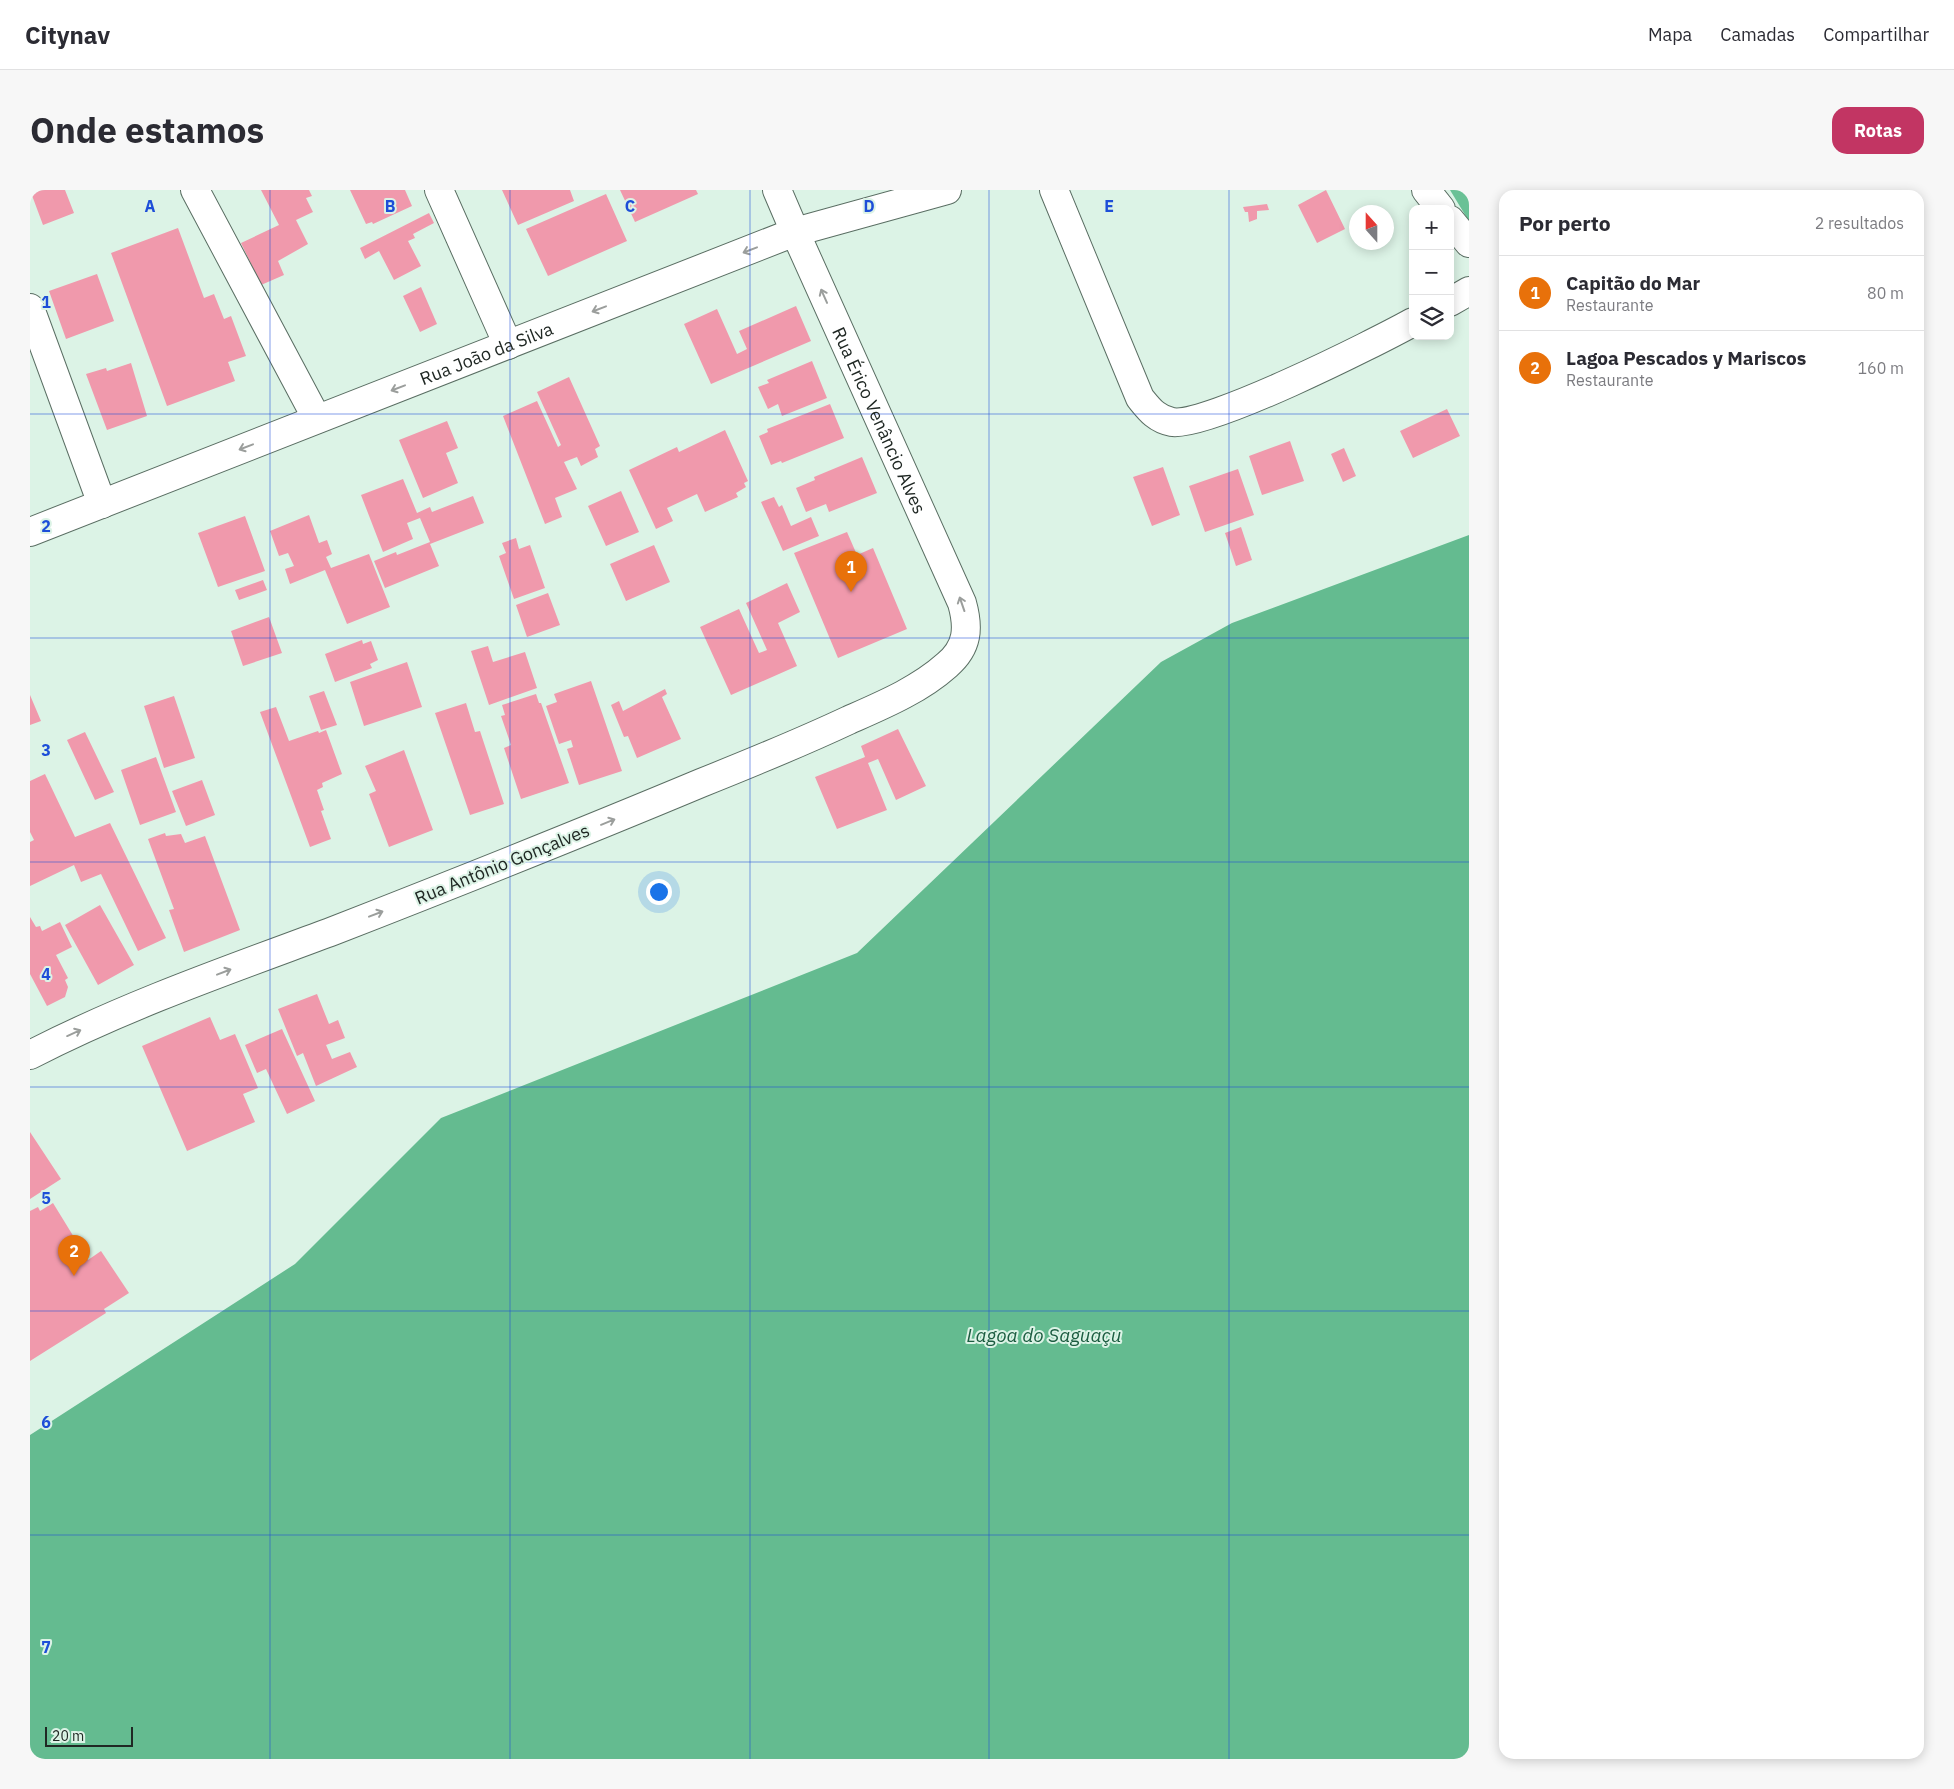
<!DOCTYPE html>
<html lang="pt">
<meta charset="utf-8">
<style>
body{margin:0;font-family:"IBM Plex Sans",sans-serif;background:#f7f7f7;color:#2b2b33}
.controls{position:absolute;right:15px;top:15px;display:grid;overflow:hidden;border-radius:10px;box-shadow:0 2px 12px #0003}
.controls button{width:45px;height:45px;display:grid;place-items:center;padding:0;border:0;border-bottom:1px solid #e1e1e2;background:#fff;color:#2b2b33;font:25px sans-serif}
.compass{position:absolute;left:1319px;top:15px;width:45px;height:45px;border-radius:50%;background:#fff;box-shadow:0 2px 12px #0003;rotate:339deg}
.scale{position:absolute;left:15px;bottom:12px;width:88px;box-sizing:border-box;padding-left:5px;border:2px solid #202824;border-top:0;font-size:14px;line-height:18px;white-space:nowrap;color:#202824;-webkit-text-stroke:4px #dcf3e6;paint-order:stroke}
.you{position:absolute;left:628px;top:701px;width:18px;height:18px;margin:-12px;border:4px solid #fff;border-radius:50%;background:#1a73e8;box-shadow:0 0 0 8px #1a73e833}
.badge{display:grid;place-items:center;width:32px;height:32px;border-radius:50%;background:#c23563;color:#fff;font-size:16px;font-weight:700}
.pin{position:absolute;translate:-50% -41px;filter:drop-shadow(0 1px 2px #0008)}
.pin::after{content:'';position:absolute;top:26px;width:18px;height:15px;background:inherit;clip-path:polygon(0 0,100% 0,50% 100%)}
.list{margin:0;padding:0;list-style:none}
h2{display:flex;justify-content:space-between;align-items:center;height:65px;margin:0;padding:0 20px;font-size:21px}
h2 small{font-size:16px;font-weight:400;color:#7c7c81}
.list li{display:grid;grid-template-columns:32px 1fr auto;gap:15px;align-items:center;box-sizing:border-box;height:75px;padding:0 20px;border-top:1px solid #e1e1e2}
.list b{display:block;font-size:19px;white-space:nowrap}
.list p{margin:0;font-size:16px;white-space:nowrap;color:#7c7c81}
.list em{font-size:16px;font-style:normal;color:#7c7c81}
.icon{flex:none;width:28px;height:28px;fill:none;stroke:currentColor;stroke-width:2;stroke-linecap:round;stroke-linejoin:round}
.map{position:relative;flex:none;width:1439px;height:1569px;overflow:hidden;border-radius:15px}
header{display:flex;align-items:center;gap:30px;box-sizing:border-box;height:70px;padding:0 25px;background:#fff;border-bottom:1px solid #e1e1e2}
header strong{font-size:24px}
nav{display:flex;gap:28px;margin-inline-start:auto;font-size:18px}
.intro{display:flex;align-items:center;justify-content:space-between;box-sizing:border-box;height:120px;padding:0 30px}
h1{margin:0;font-size:35px}
.button{padding:12px 22px;border-radius:15px;background:#c23563;color:#fff;font-size:18px;font-weight:700}
main{display:flex;gap:30px;padding:0 30px}
aside{flex:1;background:#fff;border-radius:15px;box-shadow:0 2px 12px #0003}
.map>svg:first-child{display:block}
</style>
<header>
<strong>Citynav</strong>
<nav><a>Mapa</a><a>Camadas</a><a>Compartilhar</a></nav>
</header>
<div class="intro"><h1>Onde estamos</h1><a class="button">Rotas</a></div>
<main>
<div class="map">
<svg width="1439" height="1569" viewBox="0 0 1439 1569">
<rect width="100%" height="100%" fill="#dcf3e6"/>
<path fill="#6ac196" d="M1420,0h19v30l-2,-2z"/>
<path fill="#64bb90" d="M1439,345v1224h-1439v-324l265,-171 146,-146 416,-165 304,-291 71,-39z"/>
<path fill="#f099ac" d="M0,0h35l9,23 -31,12z
M231,0h48l3,6 -6,2 7,14 -17,8 12,24 -30,17 6,14 -23,10 -20,-42 38,-18z
M320,0h55l7,16 -39,18 -1,-2 -6,2z
M472,0h68l4,11 -56,24z
M590,0h76l2,4 -63,28z
M1296,0l19,39 -28,14 -19,-38z
M576,4l21,47 -79,35 -22,-47z
M1237,14l2,6 -12,1v8l-8,3 -1,-10h-3l-2,-5z
M399,23l5,10 -21,11 2,4 -7,3 13,25 -27,14 -15,-29 -14,8 -5,-11z
M148,38l26,70 10,-4 10,25 7,-3 15,40 -18,6 7,19 -68,25 -56,-153z
M67,84l17,47 -48,18 -17,-48z
M391,97l16,37 -17,8 -17,-36z
M766,116l15,35 -100,43 -27,-60 33,-15 20,45 10,-5 -8,-18z
M782,171l15,37 -45,18 -4,-12 -10,5 -10,-22 11,-4 -2,-3z
M101,173l16,53 -40,14 -21,-56 20,-6 1,3z
M539,187l31,69 -5,3 3,8 -17,9 -4,-9 -13,5 13,27 -22,9 7,19 -17,7 -42,-108 34,-15 21,46 3,-2 -24,-53z
M800,214l14,34 -62,25 -1,-2 -10,4 -12,-29 9,-4 -1,-3z
M1417,219l13,27 -47,22 -13,-27z
M417,231l11,27 -12,5 12,30 -35,15 -24,-58z
M695,240l23,51 -4,2 2,4 -10,6 2,4 -33,15 -8,-18 -30,14 6,13 -17,8 -27,-59 48,-23 2,5z
M1260,251l14,40 -42,14 -13,-39z
M1314,258l12,28 -13,6 -12,-28z
M832,267l15,36 -48,19 -3,-8 -20,8 -10,-24 19,-8 -1,-3z
M1133,277l17,48 -28,11 -19,-49z
M1208,279l16,46 -49,17 -16,-46z
M373,289l14,34 13,-6 2,5 41,-16 11,27 -54,21 9,22 -54,22 -11,-27 22,-9 1,3 33,-13 -10,-24 -13,5 6,16 -30,13 -22,-57z
M591,301l18,41 -33,14 -18,-40z
M744,307l5,10 3,-2 9,21 20,-9 8,19 -36,15 -22,-49z
M279,325l10,28 8,-3 5,14 -6,3 5,11 38,-14 21,53 -43,17 -22,-54 -35,14 -5,-15 9,-3 -6,-13 -9,3 -9,-25z
M215,326l20,55 -47,16 -20,-54z
M1211,337l11,33 -16,6 -11,-33z
M817,342l10,23 16,-7 34,81 -69,29 -44,-105z
M486,348l3,11 11,-4 15,43 -31,11 -15,-43 7,-3 -4,-10z
M624,355l16,37 -44,19 -16,-37z
M233,390l4,10 -28,10 -4,-10z
M757,393l13,29 -22,11 19,43 -66,29 -31,-68 39,-18 20,44 8,-3 -21,-47z
M518,403l12,32 -33,12 -11,-32z
M239,427l13,36 -39,13 -12,-35z
M332,450l1,4 8,-3 7,19 -8,4 2,4 -37,14 -10,-28z
M458,456l5,16 32,-10 12,36 -48,17 -18,-54z
M377,472l15,45 -58,19 -14,-44z
M561,491l31,90 -43,14 -12,-36 6,-2 -2,-7 -12,4 -13,-38 11,-4 -3,-8z
M635,499l2,5 -5,3 19,42 -44,19 -9,-22 -4,1 -13,-32 8,-4 4,10z
M294,501l13,34 -16,5 -12,-34z
M506,504l3,9h2l28,80 -48,16 -17,-51 7,-3 -10,-29 4,-1 -3,-10z
M0,505l11,26 -11,4z
M144,506l21,62 -31,10 -20,-62z
M436,513l9,29 5,-1 24,73 -34,11 -35,-102z
M246,517l13,34 29,-10 1,2 7,-3 16,44 -20,9 1,4 -6,3 7,20 -3,1 10,28 -21,8 -50,-135z
M868,539l28,57 -30,14 -18,-41 -10,4 19,47 -50,19 -22,-52 50,-20 -4,-11z
M55,542l29,60 -19,8 -28,-60z
M374,560l29,80 -44,17 -20,-53 7,-3 -11,-25z
M126,567l20,55 -36,13 -19,-55z
M15,584l30,63 35,-14 56,115 -28,13 -37,-77 -20,8 -7,-17 -44,21v-44l4,-2 -4,-8v-51z
M172,590l13,35 -29,11 -14,-35z
M135,643l1,3 15,-2 4,9 20,-7 35,94 -56,22 -15,-42 5,-1 -26,-70z
M70,715l34,60 -36,20 -33,-60z
M0,727l6,10 4,-1 2,5 18,-9 12,25 -16,8 12,23 -3,2 3,7 -3,10 -18,9 -17,-32z
M287,804l12,30 9,-4 7,18 -19,7 6,14 18,-7 7,15 -41,19 -13,-33 -6,3 -19,-47z
M180,827l10,23 15,-6 23,54 -15,6 12,28 -68,29 -45,-105z
M252,839l33,72 -28,13 -21,-45 -9,4 -12,-28z
M0,942l31,47 -31,20z
M23,1013l35,57 13,-9 28,42 -25,16 2,4 -76,48v-150l8,-4 2,4z"/>
<g fill="none" stroke-linecap="round" stroke-linejoin="round">
<g stroke="#5a6e63" stroke-width="30">
<path id="minor" d="M165,0l122,229
M409,0l69,155
M747,0l18,42 152,-42
M1024,0l86,208c9,11 16,21 32,24 34,6 203,-79 241,-100
M1396,0l15,19
M1420,30l19,23
M1420,112l19,-11
M0,118l72,196"/>
</g>
<g stroke="#5a6e63" stroke-width="30">
<g id="major">
<path id="s1" d="M0,342l765,-300 167,371c7,25 6,44 -15,62 -28,25 -64,40 -98,55 -49,23 -98,43 -148,63 -122,51 -245,100 -368,148 -102,38 -206,74 -303,124"/>
</g>
</g>
<use href="#minor" stroke="#fff" stroke-width="28"/>
<use href="#major" stroke="#fff" stroke-width="28"/>
</g>
<defs><path id="oneway-shaft" d="M-6 0H5M1.5-3L5.5 0L1.5 3" fill="none" stroke-width="1.6" stroke-linecap="round" stroke-linejoin="round" transform="scale(1.25)"/></defs>
<g stroke="#9b9e9c">
<use href="#oneway-shaft" transform="translate(720 60) rotate(159)"/>
<use href="#oneway-shaft" transform="translate(794 106) rotate(-114)"/>
<use href="#oneway-shaft" transform="translate(569 119) rotate(159)"/>
<use href="#oneway-shaft" transform="translate(368 198) rotate(159)"/>
<use href="#oneway-shaft" transform="translate(216 257) rotate(159)"/>
<use href="#oneway-shaft" transform="translate(932 414) rotate(-109)"/>
<use href="#oneway-shaft" transform="translate(578 632) rotate(-22)"/>
<use href="#oneway-shaft" transform="translate(346 724) rotate(-21)"/>
<use href="#oneway-shaft" transform="translate(194 782) rotate(-21)"/>
<use href="#oneway-shaft" transform="translate(44 843) rotate(-24)"/>
</g>
<path fill="none" stroke="#1d4ed8" stroke-width="1" stroke-opacity="0.55" d="M240,0v1569M480,0v1569M720,0v1569M959,0v1569M1199,0v1569M0,224h1439M0,448h1439M0,672h1439M0,897h1439M0,1121h1439M0,1345h1439"/>
<g text-anchor="middle" dominant-baseline="central" stroke-width="4" stroke-linejoin="round" paint-order="stroke">
<g font-size="18" fill="#202824" stroke="#dcf3e6">
<text stroke="none"><textPath href="#s1" startOffset="490">Rua João da Silva</textPath></text>
<text stroke="none"><textPath href="#s1" startOffset="1028">Rua Érico Venâncio Alves</textPath></text>
<text transform="translate(472 674) rotate(-22)">Rua Antônio Gonçalves</text>
</g>
<g font-size="19" font-style="italic" fill="#1c5d41" stroke="#dcf3e6">
<text x="1014" y="1145">Lagoa do Saguaçu</text>
</g>
</g>
<g font-size="16" text-anchor="middle" font-weight="bold" fill="#1d4ed8" stroke="#dcf3e6" stroke-width="4" stroke-linejoin="round" paint-order="stroke">
<text x="120" y="22">A</text>
<text x="360" y="22">B</text>
<text x="600" y="22">C</text>
<text x="839" y="22">D</text>
<text x="1079" y="22">E</text>
<text x="16" y="118">1</text>
<text x="16" y="342">2</text>
<text x="16" y="566">3</text>
<text x="16" y="790">4</text>
<text x="16" y="1014">5</text>
<text x="16" y="1238">6</text>
<text x="16" y="1463">7</text>
</g>
</svg>
<div class="controls">
<button>+</button>
<button>−</button>
<button><svg class="icon" aria-label="layers" viewBox="0 0 24 24"><path d="M12 4l9 5-9 5-9-5zM3 14l9 5 9-5"/></svg></button>
</div>
<svg class="compass" viewBox="-18 -18 36 36"><path d="M0-13l5 13h-10z" fill="#e53935"/><path d="M0 13l5-13h-10z" fill="#7c7c81"/></svg>
<div class="scale">20 m</div>
<div class="you"></div>
<div class="pin badge" style="left:821px;top:402px;background:#e8710a">1</div>
<div class="pin badge" style="left:44px;top:1086px;background:#e8710a">2</div>
</div>
<aside>
<h2>Por perto<small>2 resultados</small></h2>
<ul class="list">
<li><span class="badge" style="background:#e8710a">1</span><div><b>Capitão do Mar</b><p>Restaurante</p></div><em>80 m</em></li>
<li><span class="badge" style="background:#e8710a">2</span><div><b>Lagoa Pescados y Mariscos</b><p>Restaurante</p></div><em>160 m</em></li>
</ul>
</aside>
</main>
